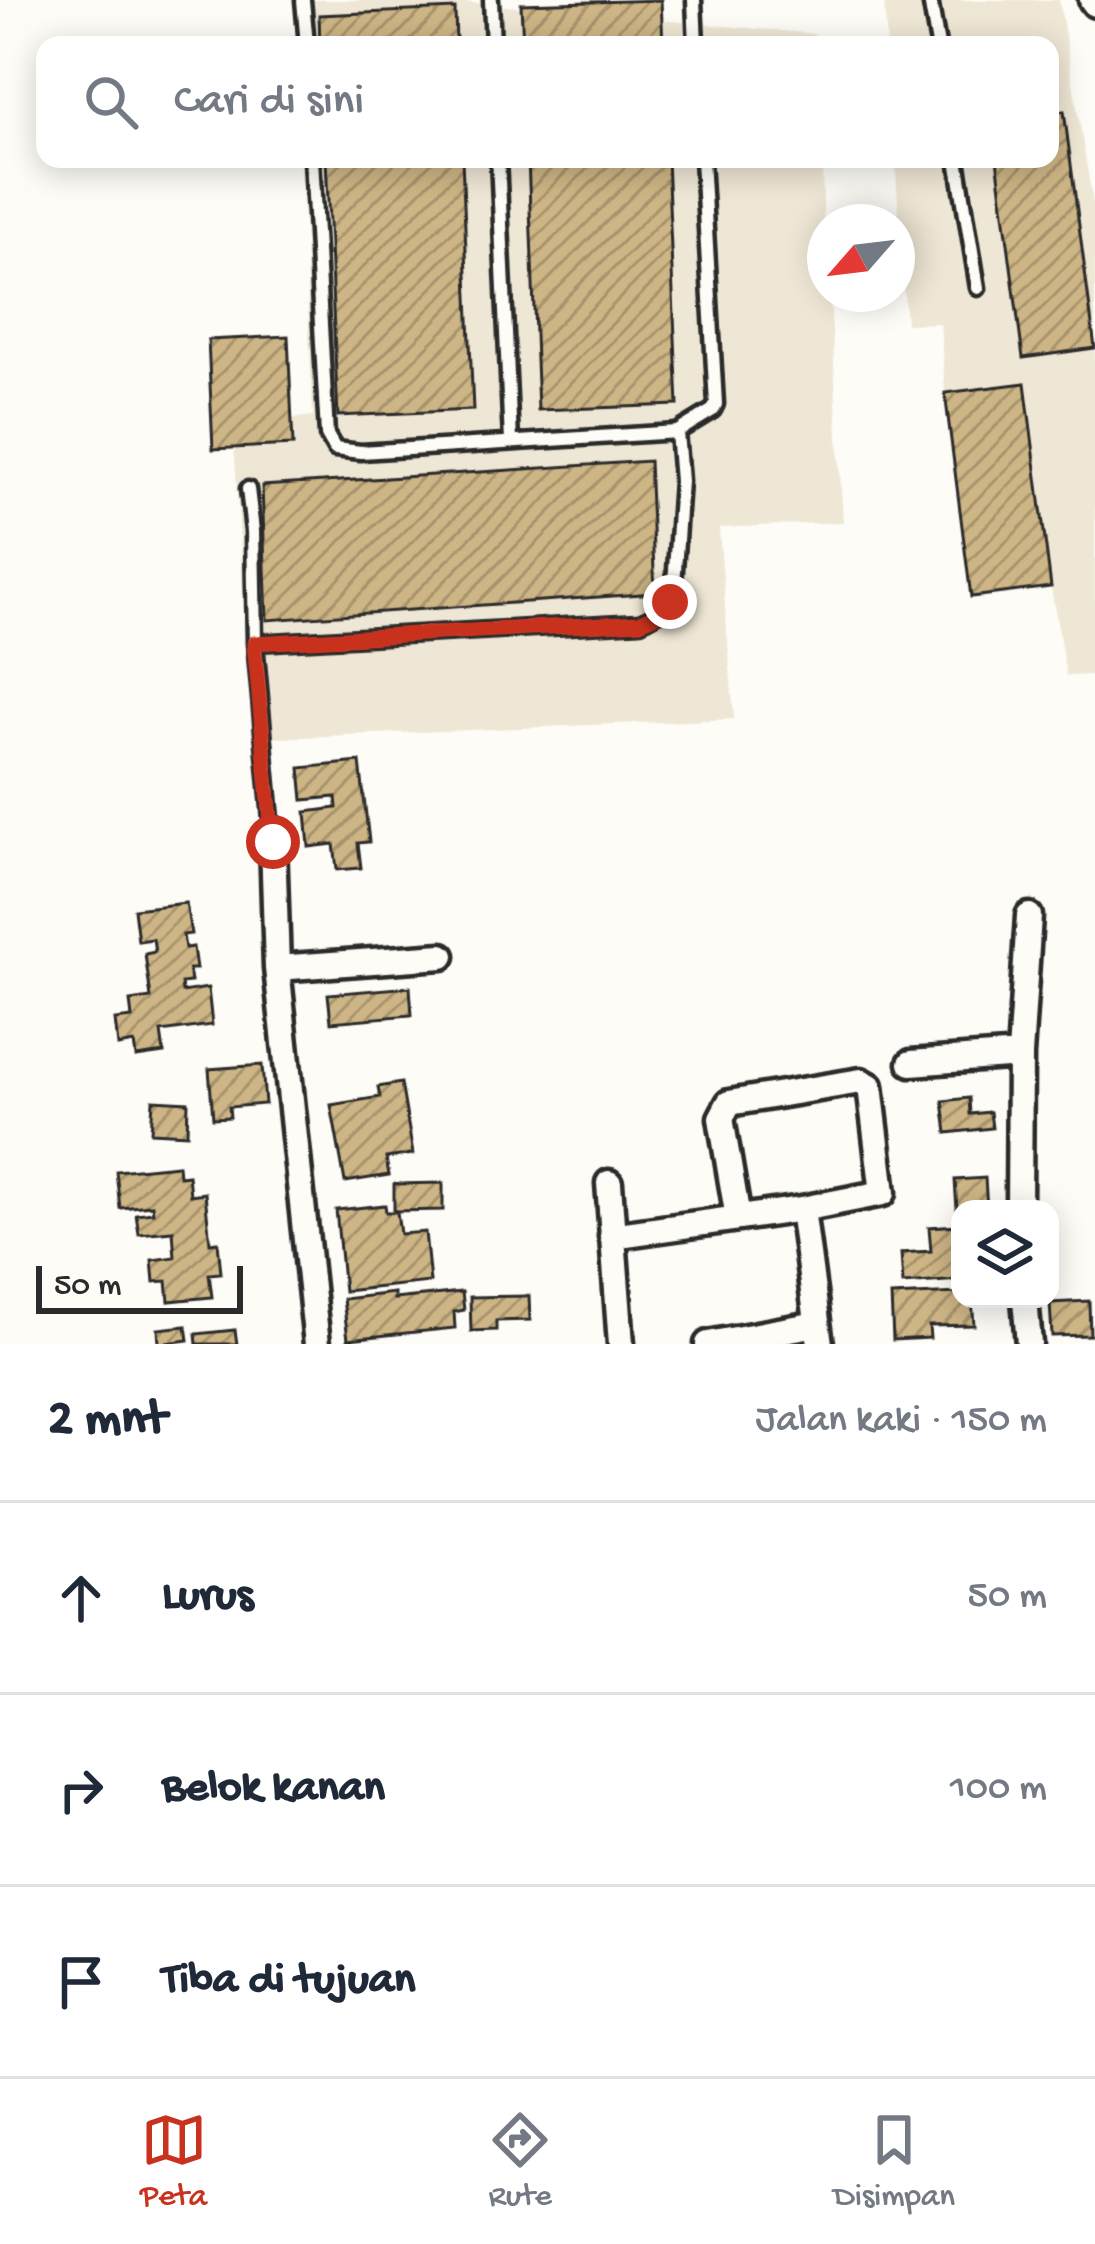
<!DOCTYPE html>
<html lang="id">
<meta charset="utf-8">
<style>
body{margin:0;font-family:"Gochi Hand",sans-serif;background:#f6f6f7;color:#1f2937}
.controls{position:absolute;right:36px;bottom:36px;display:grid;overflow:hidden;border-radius:24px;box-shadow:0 6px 30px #0003}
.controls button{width:108px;height:108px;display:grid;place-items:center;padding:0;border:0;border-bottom:3px solid #e0e1e3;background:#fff;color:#1f2937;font:60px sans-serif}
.compass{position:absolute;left:807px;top:204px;width:108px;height:108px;border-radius:50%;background:#fff;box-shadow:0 6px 30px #0003;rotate:242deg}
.scale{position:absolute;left:36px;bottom:30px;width:207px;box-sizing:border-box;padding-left:12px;border:6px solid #2b2b2b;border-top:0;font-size:33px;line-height:42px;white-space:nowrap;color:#2b2b2b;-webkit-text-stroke:9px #fdfcf7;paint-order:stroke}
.stop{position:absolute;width:36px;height:36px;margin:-27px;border:9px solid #c8321e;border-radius:50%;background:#fff}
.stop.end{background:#c8321e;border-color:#fff;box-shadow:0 3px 12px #0008}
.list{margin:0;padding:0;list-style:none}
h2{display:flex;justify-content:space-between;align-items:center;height:156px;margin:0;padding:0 48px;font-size:51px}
h2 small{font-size:39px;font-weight:400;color:#747a83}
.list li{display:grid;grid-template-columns:78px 1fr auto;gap:36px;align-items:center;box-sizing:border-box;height:192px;padding:0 48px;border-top:3px solid #e0e1e3}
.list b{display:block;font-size:45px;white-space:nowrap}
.list em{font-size:39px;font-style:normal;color:#747a83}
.icon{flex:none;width:66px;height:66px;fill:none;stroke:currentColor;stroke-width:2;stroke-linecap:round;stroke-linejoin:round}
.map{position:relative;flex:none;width:1095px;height:1344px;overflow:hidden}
.search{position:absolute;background:#fff;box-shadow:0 6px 30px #0003;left:36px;right:36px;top:36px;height:132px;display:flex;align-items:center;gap:30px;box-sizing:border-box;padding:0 42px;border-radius:24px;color:#747a83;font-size:45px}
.sheet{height:732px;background:#fff}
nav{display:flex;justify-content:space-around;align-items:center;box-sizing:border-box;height:168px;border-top:3px solid #e0e1e3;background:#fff;font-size:33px;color:#747a83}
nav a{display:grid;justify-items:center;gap:6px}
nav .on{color:#c8321e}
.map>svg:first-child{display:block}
</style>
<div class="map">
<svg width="1095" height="1344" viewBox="0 0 1095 1344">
<defs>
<pattern id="building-hatch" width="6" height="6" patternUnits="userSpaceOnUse" patternTransform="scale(3)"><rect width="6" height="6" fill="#ceb585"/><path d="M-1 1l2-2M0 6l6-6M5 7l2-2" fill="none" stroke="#a7936d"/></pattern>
</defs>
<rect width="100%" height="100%" fill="#fdfcf7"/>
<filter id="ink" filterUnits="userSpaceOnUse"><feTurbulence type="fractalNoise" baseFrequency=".00833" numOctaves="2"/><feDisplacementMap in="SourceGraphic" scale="24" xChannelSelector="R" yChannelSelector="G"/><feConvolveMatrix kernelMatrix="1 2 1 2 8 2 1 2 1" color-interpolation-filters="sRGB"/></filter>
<g filter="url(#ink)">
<path fill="#efe7d5" d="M294,0h146l374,34 1,11h-519z
M884,0h175l36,215v460l-29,1 -15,-89 -80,10 -26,-204 -5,-70 -34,1 -11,-165h155v-114h-163z
M301,159h521l3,135h5l13,228 -124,6 15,191 -482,20 -19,-313 80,-10z"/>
<path fill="url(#building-hatch)" stroke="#2b2b2b" stroke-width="3" d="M661,0l2,45h-140l-2,-41z
M455,9l1,36h-136l-1,-30z
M1064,111l31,237 -72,10 -26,-199h53v-46z
M326,159h136l11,251 -135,6z
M528,159h139l11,246 -140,5z
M288,336l5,109 -80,4 -5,-109z
M1025,383l26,204 -80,10 -26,-204z
M649,461l6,132 -388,27 -5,-134z
M360,762l9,80 -11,1 3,25 -24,2 -3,-26 -25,3 -3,-35 31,-4 -1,-11 -33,3 -3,-32z
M186,903l5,31 -8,1 2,13 8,-1 3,22h-7l2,13 -10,1 1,9 26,-4 4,37 -51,7 3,21 -28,4 -2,-14 -16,3 -3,-26 17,-2 -2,-17 21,-3 -6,-44 10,-2 -2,-13 -15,2 -4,-32z
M410,987l2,28 -81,7 -3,-28z
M262,1065l3,39 -36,3 1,10 -17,1 -4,-49z
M401,1083l12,71 -27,4 3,17 -44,7 -14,-77 49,-8 -2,-10z
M969,1098l1,16 20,-2 2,16 -45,5 -4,-32z
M153,1100l35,2 -1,32 -36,-2z
M178,1165l1,11 9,-1 2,20 15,-2 5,50 8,-1 3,31 -12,1 3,23 -43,4 -2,-20 -13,1 -2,-22 23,-3 -2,-26 -34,3 -3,-20 17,-2 -1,-7 -32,3 -4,-37z
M985,1178l2,31h-27v71l-57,4 -2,-31 30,-2 -2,-24 29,-2 -3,-45z
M443,1183v27l-49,1v-27z
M385,1205l1,7h11l3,22 25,-2 5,50 -86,9 -8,-81z
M462,1292l2,18 -10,2 1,16 -107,11 -5,-40 51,-6v6z
M960,1293v6h12l2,26 -45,1 1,12 -37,2 -2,-44z
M529,1296l1,24 -34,1v9l-25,1 -1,-34z
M1089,1301l1,34 -38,1 -2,-33z
M186,1326l2,14 -29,4 -1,-15z
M235,1330l2,14h-40l-1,-10z"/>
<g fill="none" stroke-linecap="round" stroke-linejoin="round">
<g stroke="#2b2b2b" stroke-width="21">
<path id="lane" d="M303,0l4,45
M491,0l2,45
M694,0l2,45
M930,0l8,45
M312,159l15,276 8,14 26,3 316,-20
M498,159l13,282
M957,159l21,129
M248,489l5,42 2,112 18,198
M255,643l385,-21c21,-9 29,-15 34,-37l7,-104 -4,-49 36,-22 3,-6 -14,-245"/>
</g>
<g stroke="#2b2b2b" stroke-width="33">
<path id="street" d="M1092,0l3,4
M273,841l4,127 40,376
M277,968l165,-12
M911,1063l109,-8
M609,1183l12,161
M1019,1209l1,-154 9,-139
M738,1218l-17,-100 8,-15 132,-22 9,5 13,107 -81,16 18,135
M612,1236l190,-27
M1025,1299l4,45
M708,1344l109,-20"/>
</g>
<use href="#lane" stroke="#fdfcf7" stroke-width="12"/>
<use href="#street" stroke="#fdfcf7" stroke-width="24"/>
</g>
</g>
<g fill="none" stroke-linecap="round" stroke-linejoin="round" filter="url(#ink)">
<path stroke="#c8321e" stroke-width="15" d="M273,842l-19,-199 386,-21 19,-8 11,-12"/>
</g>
</svg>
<div class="controls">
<button><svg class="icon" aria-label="layers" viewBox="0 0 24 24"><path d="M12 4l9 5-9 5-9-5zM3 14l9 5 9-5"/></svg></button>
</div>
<svg class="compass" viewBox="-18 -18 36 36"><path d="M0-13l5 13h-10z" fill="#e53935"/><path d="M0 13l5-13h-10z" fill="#747a83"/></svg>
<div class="scale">50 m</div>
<div class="stop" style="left:273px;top:842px"></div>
<div class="stop end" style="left:670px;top:602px"></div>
<div class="search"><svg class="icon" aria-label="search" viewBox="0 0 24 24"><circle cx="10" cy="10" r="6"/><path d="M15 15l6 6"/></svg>Cari di sini</div>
</div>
<section class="sheet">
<h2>2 mnt<small>Jalan kaki · 150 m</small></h2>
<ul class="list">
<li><svg class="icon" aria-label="ahead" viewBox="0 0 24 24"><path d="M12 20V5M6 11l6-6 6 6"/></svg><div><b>Lurus</b></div><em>50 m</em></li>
<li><svg class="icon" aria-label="right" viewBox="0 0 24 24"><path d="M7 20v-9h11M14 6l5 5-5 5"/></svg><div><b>Belok kanan</b></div><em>100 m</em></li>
<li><svg class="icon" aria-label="arrive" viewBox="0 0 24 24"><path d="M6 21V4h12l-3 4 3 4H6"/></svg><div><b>Tiba di tujuan</b></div></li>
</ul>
</section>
<nav>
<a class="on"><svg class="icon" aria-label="map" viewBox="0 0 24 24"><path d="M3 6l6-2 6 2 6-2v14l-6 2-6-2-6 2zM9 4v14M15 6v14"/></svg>Peta</a>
<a><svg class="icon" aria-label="directions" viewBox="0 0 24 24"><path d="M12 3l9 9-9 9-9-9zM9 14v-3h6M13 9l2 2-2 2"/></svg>Rute</a>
<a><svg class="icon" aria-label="saved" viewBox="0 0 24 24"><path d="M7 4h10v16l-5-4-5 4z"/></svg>Disimpan</a>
</nav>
